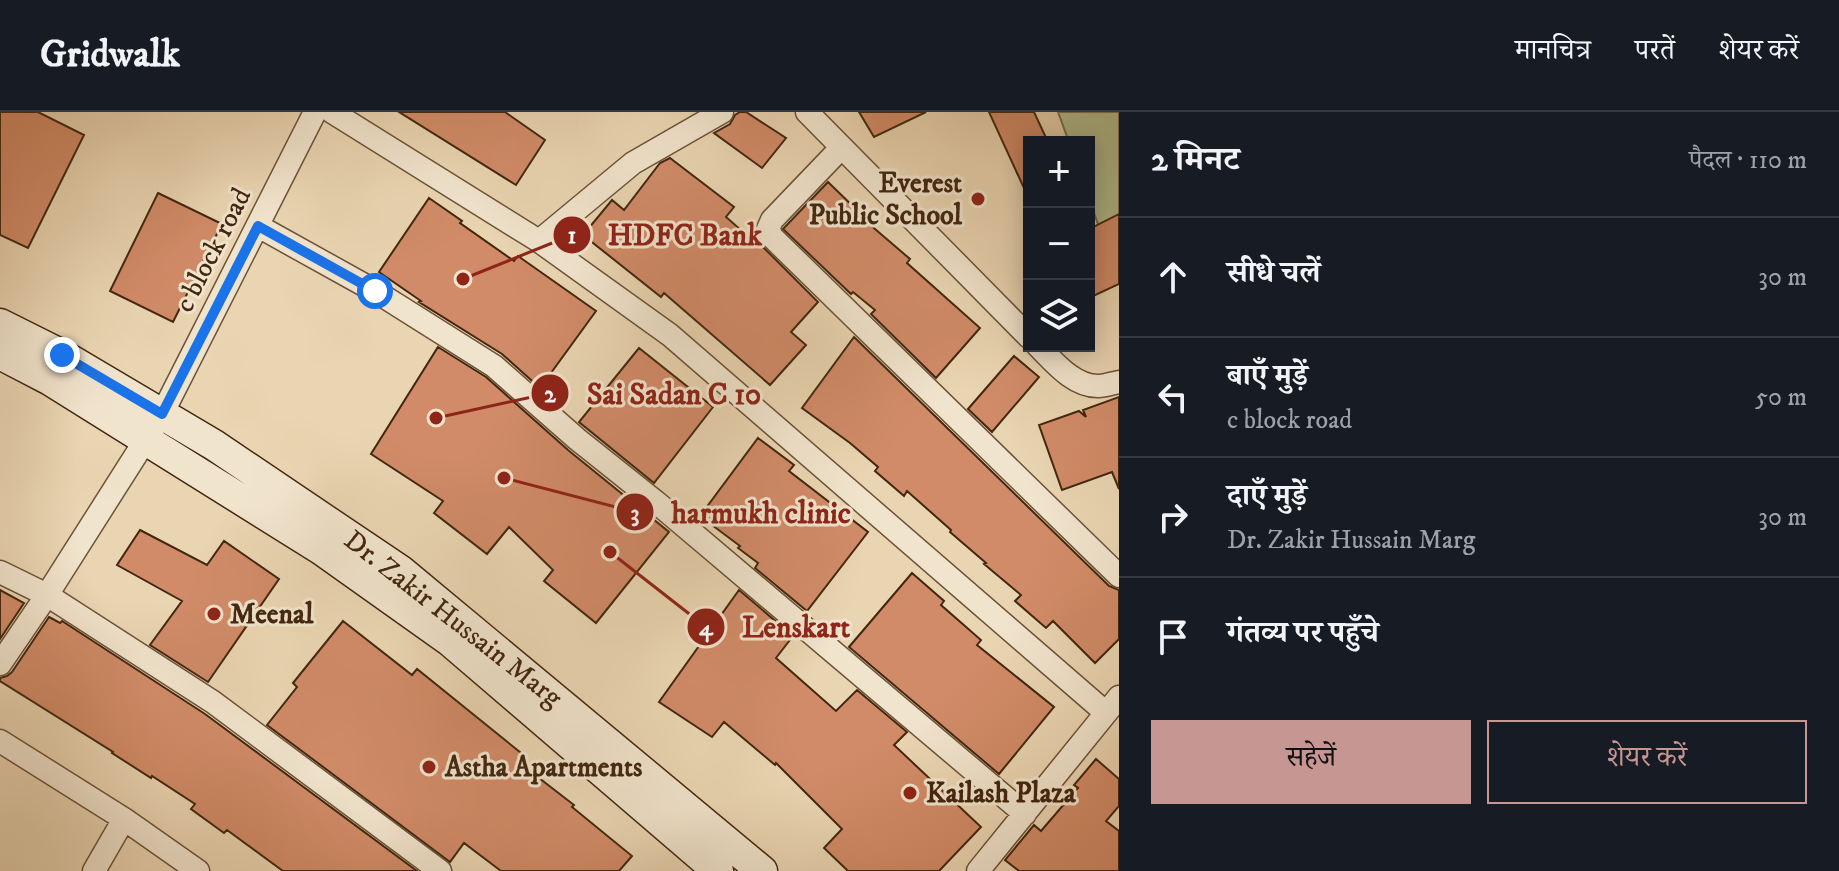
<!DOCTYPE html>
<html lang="hi">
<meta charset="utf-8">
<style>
body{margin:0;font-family:"IM FELL DW Pica","Noto Serif Devanagari",serif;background:#20242c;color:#f1f3f6}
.controls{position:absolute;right:24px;top:24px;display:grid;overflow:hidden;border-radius:0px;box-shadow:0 4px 20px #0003}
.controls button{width:72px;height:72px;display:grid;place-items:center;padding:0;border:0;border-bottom:2px solid #363941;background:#171b24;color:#f1f3f6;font:40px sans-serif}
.stop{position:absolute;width:24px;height:24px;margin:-18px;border:6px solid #1a73e8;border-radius:50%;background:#fff}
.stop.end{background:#1a73e8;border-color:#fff;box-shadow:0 2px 8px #0008}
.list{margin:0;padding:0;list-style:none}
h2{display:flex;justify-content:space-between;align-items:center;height:104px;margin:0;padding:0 32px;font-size:34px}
h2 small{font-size:26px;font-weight:400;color:#9ea1a6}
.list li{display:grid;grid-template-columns:52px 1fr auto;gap:24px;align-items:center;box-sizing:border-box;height:120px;padding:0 32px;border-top:2px solid #363941}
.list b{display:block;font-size:30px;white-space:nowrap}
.list p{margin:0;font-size:26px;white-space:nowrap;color:#9ea1a6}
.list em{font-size:26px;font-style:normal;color:#9ea1a6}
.actions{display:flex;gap:16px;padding:24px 32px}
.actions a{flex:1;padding:18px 0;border:2px solid #c59692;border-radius:0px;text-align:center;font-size:28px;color:#c59692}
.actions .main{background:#c59692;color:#111}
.icon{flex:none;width:44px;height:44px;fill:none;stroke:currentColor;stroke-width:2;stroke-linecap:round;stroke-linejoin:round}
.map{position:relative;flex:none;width:1119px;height:759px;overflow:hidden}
header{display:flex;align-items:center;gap:48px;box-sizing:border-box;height:112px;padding:0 40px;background:#171b24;border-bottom:2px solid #363941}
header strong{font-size:38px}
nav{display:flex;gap:44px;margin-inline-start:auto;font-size:28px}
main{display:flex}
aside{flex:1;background:#171b24}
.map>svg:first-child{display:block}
</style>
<header>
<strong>Gridwalk</strong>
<nav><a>मानचित्र</a><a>परतें</a><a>शेयर करें</a></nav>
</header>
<main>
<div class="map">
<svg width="1119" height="759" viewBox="0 0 1119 759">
<rect width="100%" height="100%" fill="#ead5b2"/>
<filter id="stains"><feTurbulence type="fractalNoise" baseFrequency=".0025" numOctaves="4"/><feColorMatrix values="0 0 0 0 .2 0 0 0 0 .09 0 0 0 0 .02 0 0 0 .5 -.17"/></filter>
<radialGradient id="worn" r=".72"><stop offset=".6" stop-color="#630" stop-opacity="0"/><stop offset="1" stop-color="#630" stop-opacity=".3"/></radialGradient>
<path fill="#b1be90" stroke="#7a7250" stroke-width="2" d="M1058,0h61v171l-30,-84v-57h-20z"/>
<path fill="#d18b68" stroke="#42270f" stroke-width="2" d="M0,0h38l46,23 -56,113 -28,-13z
M399,0h106l40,28 -29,45z
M740,0h6l40,26 -24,30 -48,-35 16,-9 5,-9z
M859,0h67l-52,25z
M989,0h45l14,30h-19v57z
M670,46l64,49 -8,10 33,29 1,-2 58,58 -27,30 15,13 -36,40 -106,-92 -3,4 -78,-62 29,-35 12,10 36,-47z
M828,70l34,33 -1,2 49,42 -3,4 73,65 -44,50 -65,-64 4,-4 -22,-18 -2,2 -68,-65z
M158,81l64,31 -49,98 -63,-31z
M429,86l33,23 -2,2 54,38 4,-5 78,55 -56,77 -38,-34 -83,-52 2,-1 -42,-29z
M1119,102v70l-30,14v-69z
M854,225l255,249 10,4v49l-24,24 -42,-42 -7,7 -31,-27 6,-6 -37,-31 2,-1 -36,-31 1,-2 -44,-39 -3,5 -29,-25 3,-4 -28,-24 -48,-35z
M438,235l48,30 82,73 101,82 -73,91 -52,-42 9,-11 -44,-43 -22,27 -53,-41 9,-12 -72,-47z
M639,236l74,59 -59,76 -75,-61z
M1014,244l25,21 -47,55 -24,-23z
M1119,285v92l-7,-17 -50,18 -23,-65 40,-14 7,6 -3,-7z
M758,326l36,27 -5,6 79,61 -61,79 -52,-43 3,-5 -20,-15 2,-2 -40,-30z
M140,418l67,35 17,-24 55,38 -71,103 -58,-37 32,-44 -65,-36z
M912,461l32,28 -3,4 40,35 -4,5 77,62 -55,67 -150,-127z
M0,478l24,13 -24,36z
M739,478l54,46 -17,22 60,53 21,-21 50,42 -13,13 87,82 -42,44h-91l-24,-23 18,-19 -66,-66 -1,2 -51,-43 -12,15 -53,-35z
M49,505l11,6 2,-2 143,93 212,157h-134l-56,-41 -3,3 -33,-24 4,-5 -43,-28 -1,2 -39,-25 1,-1 -113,-71v-3l7,-2 5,-4z
M343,509l69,54 5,-6 109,88 -5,7 53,41 -2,2 60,49 -13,15h-118l-37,-28 -14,19 -183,-137 30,-38 -4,-4z
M1096,647l23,20v27l-13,15 13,10v40h-100l-14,-11 29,-35 7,6 37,-43 -4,-3z"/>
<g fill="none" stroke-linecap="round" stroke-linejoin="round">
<g stroke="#6c5238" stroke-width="25">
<path id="street" d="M332,0l207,129 131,94 435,377
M807,0l222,225
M841,36l-69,72 -4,9 4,8 347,339
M258,114l117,65 119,75 83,73 79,63 369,312
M539,129l94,-78 89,-51
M1038,234c16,16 36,41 61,40 6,0 14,-3 20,-4
M0,460l47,23 166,107 227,169
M0,552l47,-69 115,-181 153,-302
M0,629l124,78 74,52
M94,759l30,-52
M978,759l141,-174"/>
</g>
<g stroke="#42270f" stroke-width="33">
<path id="secondary" d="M0,212l62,31 152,90 187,126 361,300
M0,242l50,26 272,170 128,91 268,230"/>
</g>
<use href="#street" stroke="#f1e4cd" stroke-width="22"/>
<use href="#secondary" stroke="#f1e4cd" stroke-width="30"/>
</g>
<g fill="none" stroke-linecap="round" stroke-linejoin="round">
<path stroke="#1a73e8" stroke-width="10" d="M62,243l100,59 96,-188 117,65"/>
</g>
<g fill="#8f2418" stroke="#f1e4cd" stroke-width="3">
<circle cx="978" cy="87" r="8"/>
<circle cx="214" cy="502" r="8"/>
<circle cx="429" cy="655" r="8"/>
<circle cx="910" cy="681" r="8"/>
</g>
<g text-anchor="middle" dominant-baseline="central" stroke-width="6" stroke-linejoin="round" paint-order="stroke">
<g font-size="28" font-weight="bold" fill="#42270f" stroke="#f1e4cd" text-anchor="start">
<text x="962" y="71" text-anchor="end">Everest<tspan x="962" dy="32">Public School</tspan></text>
<text x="230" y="502">Meenal</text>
<text x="445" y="655">Astha Apartments</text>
<text x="926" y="681">Kailash Plaza</text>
</g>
<g font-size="28" fill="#42270f" stroke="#f1e4cd">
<text transform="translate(213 138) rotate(-63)">c block road</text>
<text transform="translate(453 507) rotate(38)">Dr. Zakir Hussain Marg</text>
</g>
</g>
<path fill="none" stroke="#8f2418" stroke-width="3" d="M463 167L572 123M436 306L550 281M504 366L635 400M610 440L706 515"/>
<g fill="#8f2418" stroke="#f1e4cd" stroke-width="3">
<circle cx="463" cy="167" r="8"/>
<circle cx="436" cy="306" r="8"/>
<circle cx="504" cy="366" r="8"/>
<circle cx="610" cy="440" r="8"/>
<circle cx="572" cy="123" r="20"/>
<circle cx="550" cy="281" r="20"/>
<circle cx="635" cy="400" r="20"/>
<circle cx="706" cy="515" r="20"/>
</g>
<g font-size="24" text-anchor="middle" font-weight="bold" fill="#fff">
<text x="572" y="131">1</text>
<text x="550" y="290">2</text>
<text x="635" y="409">3</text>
<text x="706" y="523">4</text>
</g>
<g font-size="30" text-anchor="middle" font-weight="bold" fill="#8f2418" stroke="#f1e4cd" stroke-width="6" stroke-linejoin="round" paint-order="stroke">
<text x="685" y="133">HDFC Bank</text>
<text x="674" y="292">Sai Sadan C 10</text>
<text x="761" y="411">harmukh clinic</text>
<text x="796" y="525">Lenskart</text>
</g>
<rect width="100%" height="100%" filter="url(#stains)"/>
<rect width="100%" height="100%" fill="url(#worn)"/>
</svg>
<div class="controls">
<button>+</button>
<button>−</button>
<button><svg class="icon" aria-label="layers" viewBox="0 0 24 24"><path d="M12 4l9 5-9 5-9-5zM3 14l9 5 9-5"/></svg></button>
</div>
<div class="stop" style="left:375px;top:179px"></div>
<div class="stop end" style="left:62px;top:243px"></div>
</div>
<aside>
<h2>2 मिनट<small>पैदल · 110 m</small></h2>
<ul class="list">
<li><svg class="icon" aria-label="ahead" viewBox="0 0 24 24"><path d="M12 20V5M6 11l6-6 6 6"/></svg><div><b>सीधे चलें</b></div><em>30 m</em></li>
<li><svg class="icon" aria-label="left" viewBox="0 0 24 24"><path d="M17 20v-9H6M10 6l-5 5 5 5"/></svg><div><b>बाएँ मुड़ें</b><p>c block road</p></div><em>50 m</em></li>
<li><svg class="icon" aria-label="right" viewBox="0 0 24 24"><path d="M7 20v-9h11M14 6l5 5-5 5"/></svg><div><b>दाएँ मुड़ें</b><p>Dr. Zakir Hussain Marg</p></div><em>30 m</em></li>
<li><svg class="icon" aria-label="arrive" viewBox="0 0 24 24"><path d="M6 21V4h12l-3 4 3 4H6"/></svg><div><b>गंतव्य पर पहुँचे</b></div></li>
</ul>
<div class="actions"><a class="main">सहेजें</a><a>शेयर करें</a></div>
</aside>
</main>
